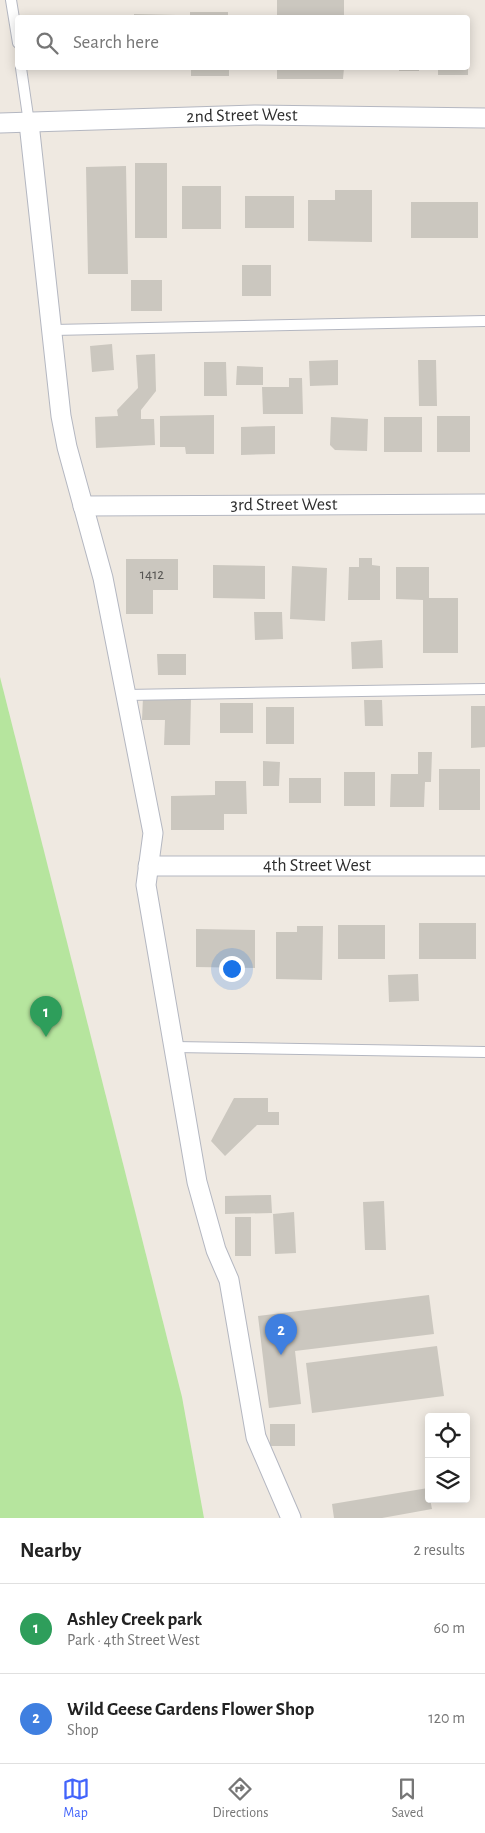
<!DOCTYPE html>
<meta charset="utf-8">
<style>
body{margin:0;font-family:"Alegreya Sans",sans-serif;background:#f2f2f2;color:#222}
.controls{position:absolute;right:15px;bottom:15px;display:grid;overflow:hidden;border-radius:5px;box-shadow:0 2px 12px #0003}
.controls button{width:45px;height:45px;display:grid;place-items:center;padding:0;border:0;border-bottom:1px solid #e0e0e0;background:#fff;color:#222;font:25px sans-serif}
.you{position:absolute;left:231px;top:968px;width:18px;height:18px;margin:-12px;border:4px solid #fff;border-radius:50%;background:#1a73e8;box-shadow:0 0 0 8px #1a73e833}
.badge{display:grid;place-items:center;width:32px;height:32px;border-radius:50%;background:#4264fb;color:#fff;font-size:16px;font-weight:700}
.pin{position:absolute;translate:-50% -41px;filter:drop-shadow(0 1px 2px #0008)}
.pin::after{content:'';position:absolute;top:26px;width:18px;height:15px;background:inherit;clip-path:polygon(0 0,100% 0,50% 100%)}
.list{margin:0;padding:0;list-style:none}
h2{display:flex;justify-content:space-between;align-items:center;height:65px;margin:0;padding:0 20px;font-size:21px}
h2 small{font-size:16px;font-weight:400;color:#767676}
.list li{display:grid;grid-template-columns:32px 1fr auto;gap:15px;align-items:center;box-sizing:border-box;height:90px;padding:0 20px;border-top:1px solid #e0e0e0}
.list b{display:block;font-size:19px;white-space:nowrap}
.list p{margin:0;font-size:16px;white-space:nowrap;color:#767676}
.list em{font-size:16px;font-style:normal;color:#767676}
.icon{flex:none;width:28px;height:28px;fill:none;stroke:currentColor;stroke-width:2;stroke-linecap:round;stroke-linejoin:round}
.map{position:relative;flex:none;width:485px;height:1518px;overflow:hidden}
.search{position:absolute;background:#fff;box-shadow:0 2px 12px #0003;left:15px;right:15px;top:15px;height:55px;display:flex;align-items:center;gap:12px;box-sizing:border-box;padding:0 18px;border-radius:5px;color:#767676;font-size:19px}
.sheet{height:245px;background:#fff}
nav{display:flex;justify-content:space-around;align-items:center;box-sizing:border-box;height:70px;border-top:1px solid #e0e0e0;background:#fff;font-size:14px;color:#767676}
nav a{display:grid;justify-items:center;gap:2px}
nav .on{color:#4264fb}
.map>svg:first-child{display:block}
</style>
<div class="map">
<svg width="485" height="1518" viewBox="0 0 485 1518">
<rect width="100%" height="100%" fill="#efe9e1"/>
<path fill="#b6e59e" d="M0,677l182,720 22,121h-204z"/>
<path fill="#cbc7bf" d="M277,0h67v18h-67z
M190,12h38v6h-38z
M134,14l42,1v3h-42z
M148,68h27v2h-27z
M191,68h38v8h-38z
M277,68h67l-1,11h-66z
M399,68h20v3h-20z
M438,68h30v7h-30z
M135,163h32v75h-32z
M126,166l2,108h-40l-2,-107z
M182,186h39v43h-39z
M335,190h37v52l-64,-1v-41h27z
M245,196h49v32h-49z
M411,202h67v36h-67z
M242,265h29v31h-29z
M131,280h31v31h-31z
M112,344l2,26 -22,2 -2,-26z
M155,354l1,37 -15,19v9h13l1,26 -59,3 -1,-31 23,-1 -1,-6 21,-22 -2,-33z
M338,360v25l-28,1 -1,-25z
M418,360h18l1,46h-18z
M204,362h22l1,34h-23z
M237,366l26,1v18h-27z
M289,378h13l1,36h-40l-1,-27h27z
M214,415v39h-28l-1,-7h-25v-31z
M437,416h33v36h-33z
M331,417l37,2 -1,32 -32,-1 -5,-5z
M384,417h38v35h-38z
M275,426v28l-34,1v-28z
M359,558h13v7l8,1v34h-32l1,-33h10z
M126,559h52v31h-25v24h-27z
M213,565l52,1v33l-52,-1z
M292,566l35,2 -2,53 -35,-2z
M396,567h33v31h29v55h-35v-53l-27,-1z
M254,612h28l1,27 -28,1z
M382,640l1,28 -31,1 -1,-27z
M157,654h29v21h-28z
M143,697l48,1 -1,47h-26l1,-25h-23z
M364,700h18l1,26h-18z
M220,703h33v30h-33z
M471,706h14v41l-14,1z
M266,707h28v37h-28z
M418,752h14l-1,30h-6l-1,25h-34l1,-33h27z
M263,761l17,1 -1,24h-16z
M439,769h41v41h-41z
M344,772h31v34h-31z
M289,778h32v25h-32z
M215,781h31l1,33h-23v16h-53v-34l44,-1z
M419,923h57v36h-57z
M338,925h47v34h-47z
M297,926h26l-1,54 -46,-1v-47h21z
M196,929l59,1v38l-59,-1z
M418,974l1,27 -30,1 -1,-27z
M234,1098h34v14h11v13h-22l-32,31 -14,-15z
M271,1195l1,18 -47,1v-18z
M384,1201l2,49h-21l-2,-48z
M294,1212l2,41 -21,1 -2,-40z
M235,1217h16v39h-16z
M429,1295l5,39 -139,17 6,53 -32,4 -11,-92z
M437,1346l7,50 -132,17 -6,-50z
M270,1424h25v22h-25z
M428,1488l4,21 -50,9h-48l-2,-14z"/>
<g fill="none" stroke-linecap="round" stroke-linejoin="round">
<g stroke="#b4b7c1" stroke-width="12">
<path id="lane" d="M11,0l7,43
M21,68l8,55
M53,330l432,-9
M126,695l359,-6
M174,1047l311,5"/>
</g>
<g stroke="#b4b7c1" stroke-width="21">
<g id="street">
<path id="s1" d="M0,123l255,-8 230,3"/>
<path d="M29,123l32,293 6,31 36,131 50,255 -7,52 51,297 19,68 13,30 27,157 35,81"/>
<path id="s2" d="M83,506l402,-2"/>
<path id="s3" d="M148,866h337"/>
</g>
</g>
<use href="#lane" stroke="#fff" stroke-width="10"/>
<use href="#street" stroke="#fff" stroke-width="19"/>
</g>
<g text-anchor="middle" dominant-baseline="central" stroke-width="5" stroke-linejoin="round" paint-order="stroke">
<g font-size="15" fill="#555452">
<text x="152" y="574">1412</text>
</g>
<g font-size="18" fill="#2e2e2e" stroke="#fff">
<text stroke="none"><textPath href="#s1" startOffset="242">2nd Street West</textPath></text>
<text stroke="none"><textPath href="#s2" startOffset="201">3rd Street West</textPath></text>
<text stroke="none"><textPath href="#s3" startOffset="169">4th Street West</textPath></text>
</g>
</g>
</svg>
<div class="controls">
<button><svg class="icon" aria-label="locate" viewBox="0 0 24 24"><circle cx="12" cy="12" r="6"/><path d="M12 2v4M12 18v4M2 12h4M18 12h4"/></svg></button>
<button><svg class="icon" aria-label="layers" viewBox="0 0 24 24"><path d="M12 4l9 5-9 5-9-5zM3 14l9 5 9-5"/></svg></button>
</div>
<div class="you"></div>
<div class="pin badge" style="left:46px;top:1037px;background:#2e9e5b">1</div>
<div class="pin badge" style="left:281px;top:1355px;background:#3f7fe0">2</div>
<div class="search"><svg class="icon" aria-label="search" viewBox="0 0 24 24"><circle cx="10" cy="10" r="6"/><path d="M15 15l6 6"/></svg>Search here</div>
</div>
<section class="sheet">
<h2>Nearby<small>2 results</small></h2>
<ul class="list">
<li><span class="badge" style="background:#2e9e5b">1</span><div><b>Ashley Creek park</b><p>Park · 4th Street West</p></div><em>60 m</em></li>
<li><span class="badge" style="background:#3f7fe0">2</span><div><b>Wild Geese Gardens Flower Shop</b><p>Shop</p></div><em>120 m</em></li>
</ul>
</section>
<nav>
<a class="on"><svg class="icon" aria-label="map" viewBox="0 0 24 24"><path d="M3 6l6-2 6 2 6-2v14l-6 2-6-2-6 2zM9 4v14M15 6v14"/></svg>Map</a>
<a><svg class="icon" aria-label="directions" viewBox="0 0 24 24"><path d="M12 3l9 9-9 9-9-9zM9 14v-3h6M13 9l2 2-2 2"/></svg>Directions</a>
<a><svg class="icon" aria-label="saved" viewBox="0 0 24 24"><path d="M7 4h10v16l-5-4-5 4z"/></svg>Saved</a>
</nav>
